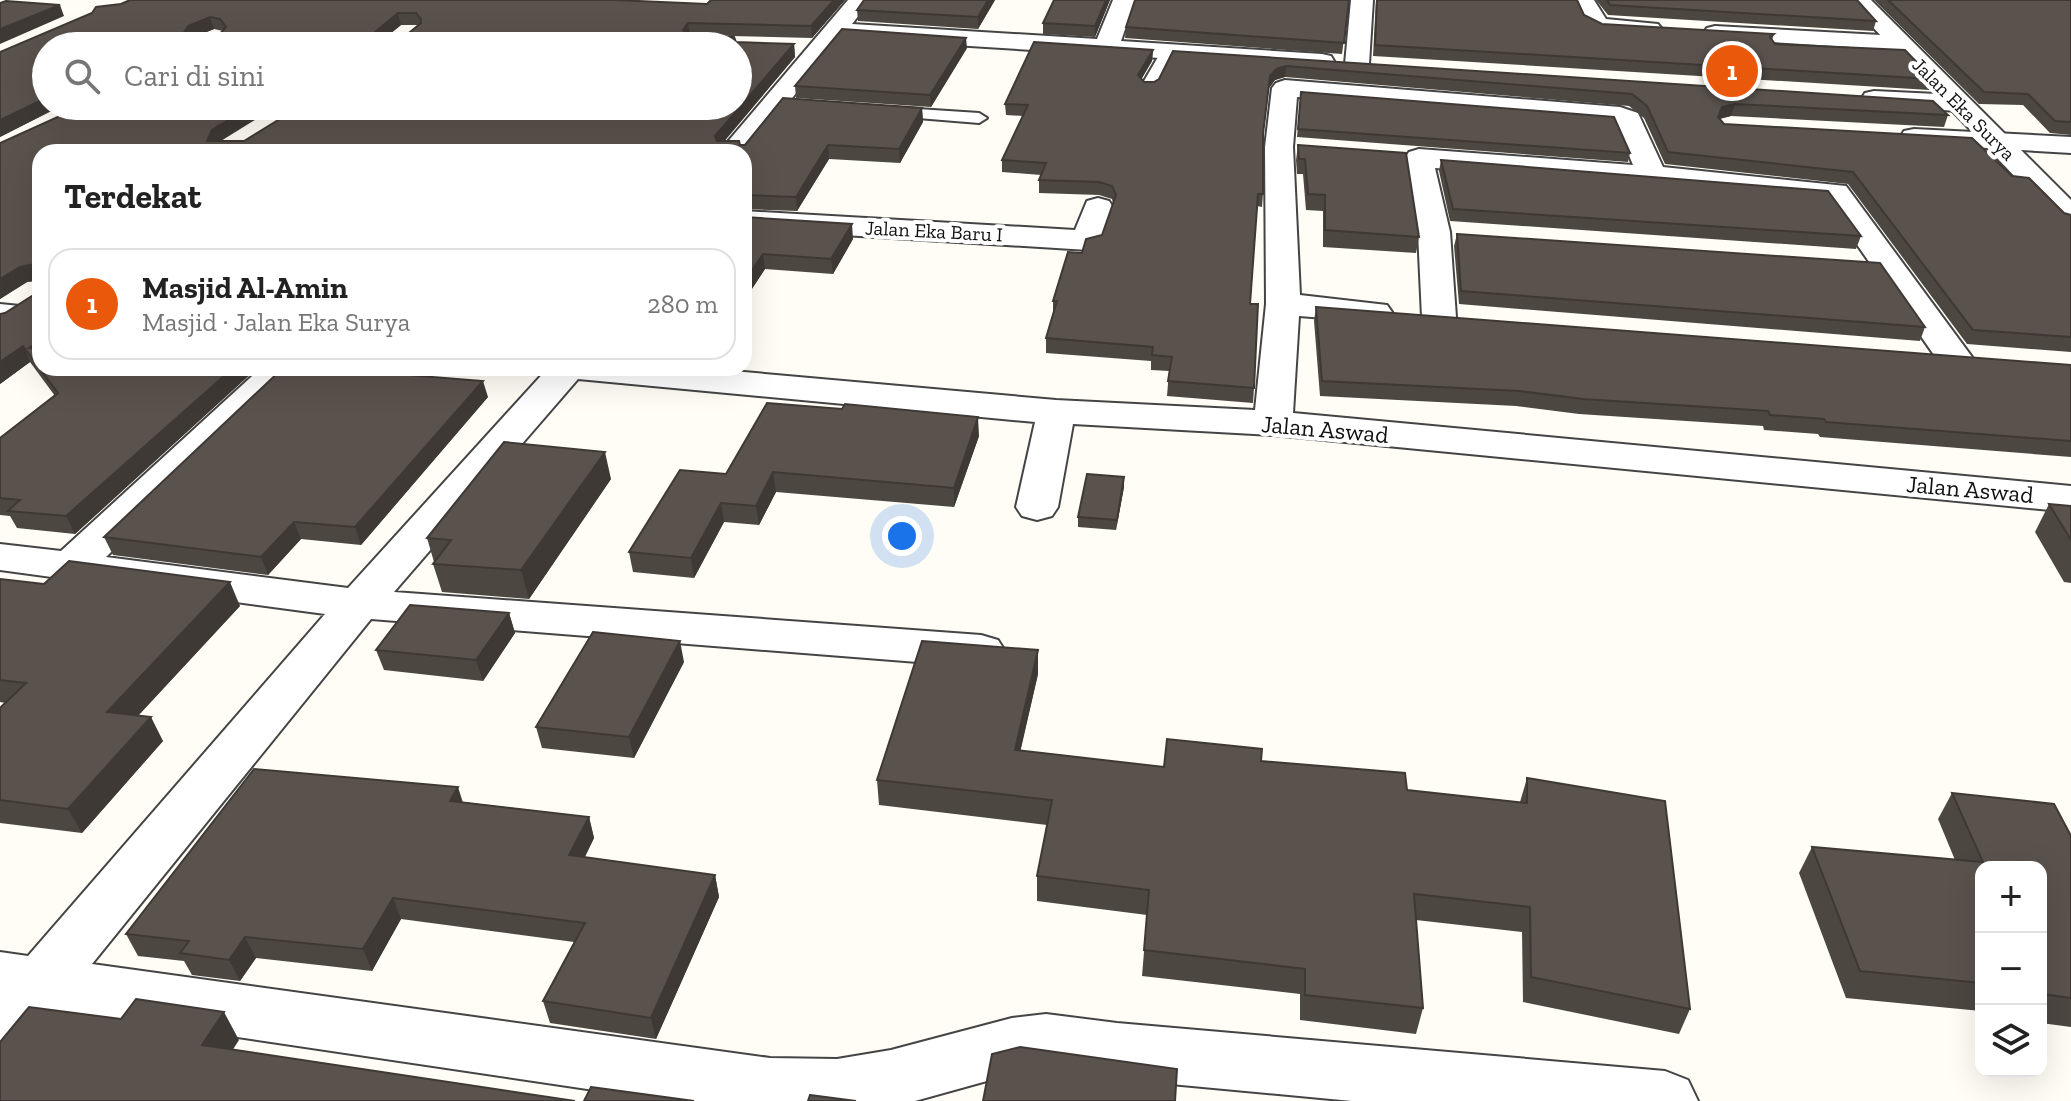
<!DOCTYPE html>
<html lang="id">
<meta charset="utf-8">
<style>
body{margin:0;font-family:"Zilla Slab",serif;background:#f2f2f2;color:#222}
.controls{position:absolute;right:24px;bottom:24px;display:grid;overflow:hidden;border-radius:16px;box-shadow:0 8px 32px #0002}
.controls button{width:72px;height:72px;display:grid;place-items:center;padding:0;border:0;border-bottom:2px solid #e0e0e0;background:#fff;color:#222;font:40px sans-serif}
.you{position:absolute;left:902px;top:536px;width:28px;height:28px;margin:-20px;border:6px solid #fff;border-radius:50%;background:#1a73e8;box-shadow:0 0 0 12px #1a73e833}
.badge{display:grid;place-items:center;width:52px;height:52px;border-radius:50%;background:#ea580c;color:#fff;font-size:26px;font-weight:700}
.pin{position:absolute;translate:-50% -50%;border:4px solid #fff;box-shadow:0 2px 8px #0006}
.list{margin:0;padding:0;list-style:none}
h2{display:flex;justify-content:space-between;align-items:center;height:104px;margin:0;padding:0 32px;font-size:34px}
h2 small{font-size:26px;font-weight:400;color:#767676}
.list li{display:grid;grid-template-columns:52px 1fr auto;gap:24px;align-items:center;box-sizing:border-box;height:112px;margin:0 16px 16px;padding:0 16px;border:2px solid #e0e0e0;border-radius:24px}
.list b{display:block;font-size:30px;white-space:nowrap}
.list p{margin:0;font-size:26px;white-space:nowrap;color:#767676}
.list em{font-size:26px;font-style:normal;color:#767676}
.icon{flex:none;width:44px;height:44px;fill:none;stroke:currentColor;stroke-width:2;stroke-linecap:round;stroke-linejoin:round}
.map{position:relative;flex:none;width:2071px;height:1101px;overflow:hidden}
.search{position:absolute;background:#fff;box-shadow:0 8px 32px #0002;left:32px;top:32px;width:720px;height:88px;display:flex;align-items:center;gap:20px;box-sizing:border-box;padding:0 28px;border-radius:44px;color:#767676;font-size:30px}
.panel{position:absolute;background:#fff;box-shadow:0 8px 32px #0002;left:32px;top:144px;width:720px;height:232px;border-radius:24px}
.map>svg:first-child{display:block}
</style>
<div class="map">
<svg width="2071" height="1101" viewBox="0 0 2071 1101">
<rect width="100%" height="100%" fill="#fffdf5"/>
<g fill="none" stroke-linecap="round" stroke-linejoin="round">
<g stroke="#444" stroke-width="4">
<path id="service" d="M1169,46l7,4 -20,38 -3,3h-10l-3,-3 22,-38z
M887,107l92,6 8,5 -8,5 -98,-8v-6z"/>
</g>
<g stroke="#444" stroke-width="4">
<path id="minor" d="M848,0h23l-19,24 245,15 16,-39h22l-14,41 201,13 9,2 3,5 -3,5 -9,2 -481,-30 -97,119v-5h-25z
M1351,0h22l-4,64 -3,5h-18l-3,-5z
M1572,0h22l12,19 52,5 4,5 -4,5 -8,2c-42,-3 -59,7 -78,-36z
M1715,26l185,10 8,2 4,5 -4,5 -8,2 -193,-12 -4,-5 4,-5z
M1285,80l335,27 18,6 25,54 183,19 126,171 -5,8 -13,3 -13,-3 -115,-165 -391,-32 15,64 6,85 -5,7 -12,3 -12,-3 -5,-7 -4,-85 -13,-74 4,-6 10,-3 214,16 -17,-41 -319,-27 -4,50 7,148 87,10 5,7 -5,7 -12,3 -76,-6 -6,97 778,73v26l-798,-77 -200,-11 -15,83 -6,9 -15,4 -15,-4 -6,-9 19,-85 -457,-43 -184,213 587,43 17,5 7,11 -7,11 -17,5 -610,-48 -279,345 678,94 67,1 54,-9 121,-32 34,-4 71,9 548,48 23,9 10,21h-346l-235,-22 -71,-11 -34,6 -97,27h-247l-613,-91 -33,41 -22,8v-107l28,4 297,-342 -325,-44v-26l61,7 200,-183h40l-195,189 242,31 200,-220h151l357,32 199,10 11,-106 -1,-157 7,-59 4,-5z
M1874,91l84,4 9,2 4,6 -4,6 -9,2 -93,-6 -4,-6 4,-6z
M1914,129l157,8v16l-167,-10 -4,-6 4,-6z
M1098,198l11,3 4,6 -14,40 -11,3 -344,-21v-18l331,19 12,-29z
M0,304l40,4v20l-40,-4z"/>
</g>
<g stroke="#444" stroke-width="4">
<path id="tertiary" d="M1847,0h24l200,200v26l-11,-2z"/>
</g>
<use href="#service" fill="#fff" fill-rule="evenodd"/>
<use href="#minor" fill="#fff" fill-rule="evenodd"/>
<use href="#tertiary" fill="#fff" fill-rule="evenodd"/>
</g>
<path fill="#4d4742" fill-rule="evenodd" d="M130,0h485l92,4 4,-4h134l-33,38 -122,-3 -1,2h45l2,5 58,2 1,13 -71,84h15l1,4h5l38,-47 139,10 1,14 -23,41 -71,-4 -32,52 -53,-2v-57h-704v216h217l-182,166 -58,-6 -7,-12 -10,-1v-77l55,-42 -25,-34 -30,22v-70l5,-1 30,-19v-13l-8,1 -27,17v-156l82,-37h195l-56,35h23l57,-35h437v-60h-692v60h15l-61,31v-85l92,-39 4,-6 25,-3zM401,25h18l-15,12 -17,-1zM214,29l9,2 -4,4 -22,1z
M864,0h131l-17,29 -120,-8 -1,-11z
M1054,0h56l-15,37 -52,-3v-11z
M1349,0l-7,54 -217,-16 1,-11z
M1376,0h201l7,15 18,9 172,10 -2,6 3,4 158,35 -4,11 -556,-34z
M1596,0h261l19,21 -3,10 -265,-16z
M1874,0h197v135l-21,-2 -27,-28 -44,-1z
M967,48l-36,59 -135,-9 -1,-12z
M1153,50l-1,11 -11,19 3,2h10l5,-3 14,-28 775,64 -4,12 -213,-11 -11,3 4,5 288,52 52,37 7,2v137l-104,-8 -119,-160 -183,-20 -21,-46 -15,-12 -344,-29 -10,3 -6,8 -6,49v57l-1,13 -5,-1 -7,98 4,84 -1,15 -86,-7 2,-25 -18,-1v-9l-105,-8v-15l7,-23v-14l29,-48 20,-18 11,-32 -1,-4 -13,-4 -60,-2v-13l2,-5 -39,-3v-12l21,-44 -17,-1 -1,-11z
M1301,92l329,61 -2,9 -331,-25z
M1298,145l121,92 -3,16 -93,-6v-36l-17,-1 -3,-36h-6l-1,-14z
M1441,160l420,76 -5,13 -406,-28 -11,-50z
M744,217l109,22 -20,35 -68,-5 -21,32z
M1457,234l468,93 -5,14 -461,-37 -5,-58z
M1316,307l755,58v92l-251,-20 -2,-3 -54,-4 -1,-4 -184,-12 -63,-8 -196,-10 -6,-75z
M283,368h96l2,5 107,24 -127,148 -60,-6 -33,36 -155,-20 -9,-18z
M979,436l-25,71 -178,-15 -17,33 -35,-3 -30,56 -61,-6 -4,-20 97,-78z
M611,479l-82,120 -87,-7 -9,-28 1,-2 -7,-24z
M1124,487l-8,43 -38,-3v-10z
M2049,504l22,2v77l-7,-1 -29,-50z
M0,579l240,27 -102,110 25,25 -81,92 -82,-10v-115l5,-5 -5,-1z
M509,613l6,20 -32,48 -99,-11 -8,-20z
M684,662l-50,96 -92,-10 -6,-21z
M1038,674l-18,77 144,16 97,-6 146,29 113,12 7,-24 163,231 -11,25 -156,-32 -1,-70 -106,-12 7,88 -7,26 -116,-14v-26l-158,-18 5,-61 -110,-14v-25l10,-51 -168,-20 -2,-25z
M1952,793l119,43v191l-30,-4v-156h-60v144l-135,-13 -47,-125 13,-26 143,13 -17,-41z
M463,802l126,15 5,21 -9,19 130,18 4,22 -63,142 -106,-16 -7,-22 31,-59 -173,-23 -29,52 -116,-13 -16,23 -48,-6 -8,-14 -46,-5 -12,-22z"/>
<path fill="#3f3936" d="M834,0h11l-33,38 -1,-12z
M988,0h7l-17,29v-12z
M1106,0h4l-15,37v-11z
M60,5l4,11 -64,28v-15z
M398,13l3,12 -23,19 -3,-8v-4z
M210,17l4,12 -22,9 -5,8 -4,-12 5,-8z
M688,23l2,12 -5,7 -2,-12z
M966,38l1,10 -36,59 -1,-12z
M794,44l1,13 -78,93 -2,-14z
M1153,50l-1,11 -15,25 1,-11z
M1286,66l-1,11 -10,3 -6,8 1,-12 6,-7z
M46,98v8h15l-61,31v-17z
M1735,104l-4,12 -13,3v-2l4,-10z
M251,106h26l-61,37 -9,-2 5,-11z
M922,108l1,14 -23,41 -1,-14z
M828,145l1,14 -32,52 -1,-14z
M852,224l1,15 -20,35 -2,-15z
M763,254l2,15 -21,32v-19z
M35,264l5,16 -13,2 -27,17v-20l20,-12z
M40,340v21l-11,-13z
M23,346l7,16 -30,22v-22z
M233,368h24l-182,166 -9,-18z
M374,368h5l4,12 -13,-8z
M483,381l5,16 -127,148 -6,-18z
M978,417l1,19 -25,71v-19z
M605,452l6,27 -82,120 -8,-29z
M773,472l3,20 -17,33 -3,-19z
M1124,477v10l-8,43 1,-10z
M721,503l3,19 -30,56 -3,-20z
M294,522l7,17 -33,36 -7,-18z
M230,582l10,24 -121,130 -12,-24z
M509,613l6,20 -32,48 -7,-21z
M680,641l4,21 -50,96 -5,-21z
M1038,650v24l-23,101v-25z
M151,717l12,24 -81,92 -14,-24z
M458,787l7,22 -15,-8z
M589,817l5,21 -19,38 -6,-21z
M715,875l4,22 -63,142 -5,-21z
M393,898l8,21 -29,52 -9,-22z
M245,937l11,21 -16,23 -11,-21z
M224,1012l15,28 -21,33 -16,-28z"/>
<path fill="#5a524d" stroke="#3f3936" stroke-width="2" fill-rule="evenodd" d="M130,0h485l92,4 4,-4h123l-23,26 -123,-3 -5,7 6,7h45l2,5 58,2 -79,92 2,5h22l1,4h5l38,-47 139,10 -23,41 -71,-4 -32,52 -52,-2v-43h-704v188l-11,8 11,1v19h193l-167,148 -58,-5 12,-11 -20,-2v-60l58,-45 -35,-47 -23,16v-48l5,-1 30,-19v-30l-15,3 -20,12v-136l82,-37h169l-39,24 -5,11h37l57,-35h437v-60h-692v52l-46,22v-68l92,-39 4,-6 25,-3zM398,13h18l5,6v4l-17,14 -29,-1v-4zM210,17l10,2 6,8 -7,8 -33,2 -3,-3 5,-8z
M864,0h124l-10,17 -121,-7z
M1054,0h52l-11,26 -52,-3z
M1135,0h214l-5,43 -218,-16z
M1377,0h200l7,15 18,9 172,10 -4,3 5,7 130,6 28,29 -558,-34z
M1607,0h250l19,21 -266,-16z
M1888,0h183v122l-16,-1 -27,-27 -44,-2z
M6,1l54,4 -60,24v-26z
M842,29l124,9 -36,57 -135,-9z
M1034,42l119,8 -15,25 6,7h10l5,-3 14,-28 760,50 15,14 -213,-11 -13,3 -4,10 6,7 248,14 40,38 17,2 35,35 7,2v122l-98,-7 -120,-158 -185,-20 -21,-46 -15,-12 -346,-28 -10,3 -6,7 -7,58v60h-5l-8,110h8l-4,84 -86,-7 4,-24 -20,-2 1,-8 -107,-9 11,-37h-4l15,-49 14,1 4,-14 16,-4 14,-40 -4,-9 -13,-4 -60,-2 7,-17 -44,-3 26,-55 -23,-1z
M1301,92l313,25 16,36 -332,-24z
M1298,145l108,8 13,84 -94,-7v-35l-17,-1 -3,-35h-6z
M1441,160l387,31 33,45 -408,-27z
M744,217l108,7 -21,35 -68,-5 -19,28z
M1457,234l423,29 45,64 -464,-36z
M1316,307l755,58v76l-245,-19 -2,-3 -54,-4 -2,-4 -185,-12 -64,-8 -197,-10z
M283,368h91l-4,4 113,9 -128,146 -61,-5 -33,35 -157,-20z
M767,403l75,6 3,-5 133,13 -24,71 -181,-16 -17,34 -35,-3 -30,55 -62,-6 51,-82 46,4z
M504,442l101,10 -84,118 -88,-6 18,-24 -24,-2z
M1087,474l37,3 -7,43 -39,-3z
M2049,504l22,2v34z
M69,561l161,21 -123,130 44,5 -83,92 -68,-9v-92l26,-25 -26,-3v-101l44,5z
M410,605l99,8 -33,47 -100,-10z
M593,632l87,9 -51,96 -93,-10z
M922,641l116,9 -23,100 149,17 3,-28 95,10 -1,12 144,12 2,17 120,13v-25l138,23 25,208 -159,-32 -1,-70 -116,-13 9,114 -118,-13v-26l-161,-19 5,-60 -112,-14 15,-76 -175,-20z
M254,769l204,18 -8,14 139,16 -20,38 146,20 -64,143 -108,-17 42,-78 -192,-25 -30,51 -118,-12 -16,23 -49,-7 9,-12 -63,-7z
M1952,793l102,11 17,32v162l-28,-4 -2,-4v-123h-60v116l-121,-12 -48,-124 171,15z
M136,999l88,13 -22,33 373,56h-575v-59l29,-35 92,12z
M1020,1047l157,22 -2,32h-192l9,-47z
M591,1087l103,14h-110z
M810,1095l46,6h-48z"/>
<g text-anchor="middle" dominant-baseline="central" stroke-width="8" stroke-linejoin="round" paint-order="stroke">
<g font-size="20" fill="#111" stroke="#fff">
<text transform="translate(1964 109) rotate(45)">Jalan Eka Surya</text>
<text transform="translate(934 231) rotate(3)">Jalan Eka Baru I</text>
</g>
<g font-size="24" fill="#111" stroke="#fff">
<text transform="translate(1325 429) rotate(5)">Jalan Aswad</text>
<text transform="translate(1970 489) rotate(5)">Jalan Aswad</text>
</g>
</g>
</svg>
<div class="controls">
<button>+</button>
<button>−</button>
<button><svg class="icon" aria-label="layers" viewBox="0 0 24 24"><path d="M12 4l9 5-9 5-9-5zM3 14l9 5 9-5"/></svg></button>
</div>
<div class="you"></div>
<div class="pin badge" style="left:1732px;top:71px">1</div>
<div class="search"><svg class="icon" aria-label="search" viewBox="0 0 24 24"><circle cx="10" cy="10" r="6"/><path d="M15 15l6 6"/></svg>Cari di sini</div>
<section class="panel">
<h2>Terdekat<small></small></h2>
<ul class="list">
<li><span class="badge">1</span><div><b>Masjid Al-Amin</b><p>Masjid · Jalan Eka Surya</p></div><em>280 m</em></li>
</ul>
</section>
</div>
